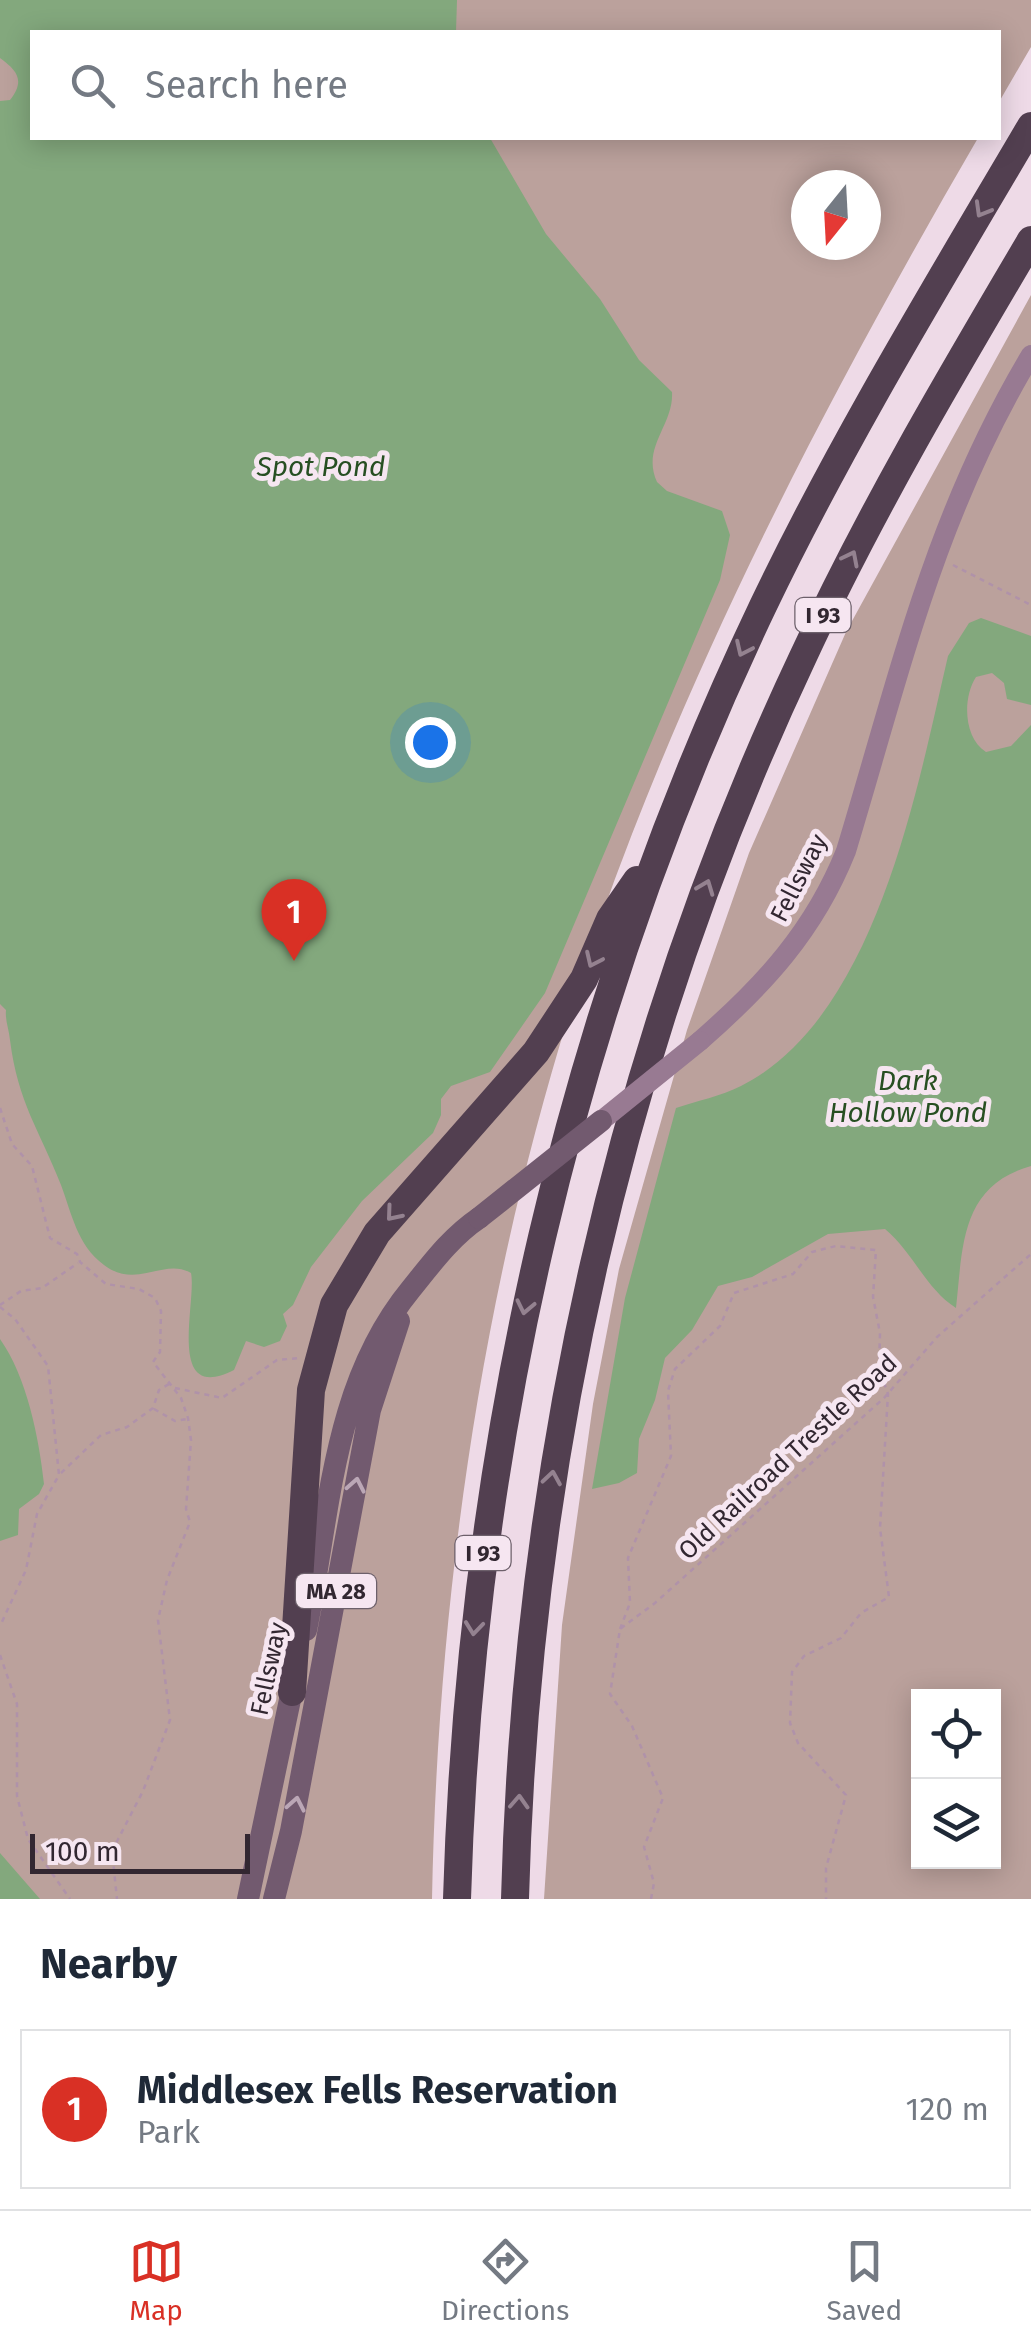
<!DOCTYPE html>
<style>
body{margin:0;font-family:"Fira Sans",sans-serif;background:#f6f6f7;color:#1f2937}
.controls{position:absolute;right:30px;bottom:30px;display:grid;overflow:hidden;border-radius:0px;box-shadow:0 5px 25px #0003}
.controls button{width:90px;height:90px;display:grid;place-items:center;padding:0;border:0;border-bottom:2px solid #e0e1e3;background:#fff;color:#1f2937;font:50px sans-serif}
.compass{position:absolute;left:791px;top:170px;width:90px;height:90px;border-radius:50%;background:#fff;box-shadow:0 5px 25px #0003;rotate:198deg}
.scale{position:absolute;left:30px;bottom:25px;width:220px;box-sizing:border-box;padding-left:10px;border:5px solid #322731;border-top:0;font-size:28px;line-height:35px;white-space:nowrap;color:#322731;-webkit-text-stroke:8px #f6e6f1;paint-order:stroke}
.you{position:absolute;left:430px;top:742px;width:35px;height:35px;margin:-25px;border:8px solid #fff;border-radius:50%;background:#1a73e8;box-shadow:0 0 0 15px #1a73e833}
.badge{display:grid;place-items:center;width:65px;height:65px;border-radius:50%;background:#d93025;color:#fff;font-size:32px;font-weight:700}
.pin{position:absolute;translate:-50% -82px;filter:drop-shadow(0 2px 5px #0008)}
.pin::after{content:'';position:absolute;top:52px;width:35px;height:30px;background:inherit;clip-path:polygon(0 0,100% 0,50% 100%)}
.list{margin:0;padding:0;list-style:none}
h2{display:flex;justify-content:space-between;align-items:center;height:130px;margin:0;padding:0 40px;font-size:42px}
h2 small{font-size:32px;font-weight:400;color:#747a83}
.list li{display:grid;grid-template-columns:65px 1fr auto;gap:30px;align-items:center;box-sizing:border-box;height:160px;margin:0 20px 20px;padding:0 20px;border:2px solid #e0e1e3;border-radius:0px}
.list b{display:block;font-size:38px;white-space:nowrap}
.list p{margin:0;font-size:32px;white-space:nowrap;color:#747a83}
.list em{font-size:32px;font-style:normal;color:#747a83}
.icon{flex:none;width:55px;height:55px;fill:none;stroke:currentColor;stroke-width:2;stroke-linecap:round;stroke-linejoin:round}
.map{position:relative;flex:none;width:1031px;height:1899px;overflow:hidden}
.search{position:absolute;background:#fff;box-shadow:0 5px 25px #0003;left:30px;right:30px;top:30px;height:110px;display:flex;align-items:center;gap:25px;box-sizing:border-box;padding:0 35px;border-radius:0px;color:#747a83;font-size:38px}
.sheet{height:310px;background:#fff}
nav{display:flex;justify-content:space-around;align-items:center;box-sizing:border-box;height:140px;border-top:2px solid #e0e1e3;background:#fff;font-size:28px;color:#747a83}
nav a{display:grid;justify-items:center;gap:5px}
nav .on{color:#d93025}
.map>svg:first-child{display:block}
</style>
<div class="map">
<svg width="1031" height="1899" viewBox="0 0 1031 1899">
<rect width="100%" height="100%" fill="#eedae7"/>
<path fill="#bba19c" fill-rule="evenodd" d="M0,0h1031v47l-32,55 -1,-70h-966v106h946c-130,224 -252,454 -346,696 -132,339 -193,703 -200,1065h-432zM806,185h60v60h-60z
M1031,295v1604h-487l18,-274 31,-221 26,-135 68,-239 62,-177 97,-221zM918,1696h76v166h-76z"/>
<path fill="#83a87d" d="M0,0h457l-1,32h-424v106h458l56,96 54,65 39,61 33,32c2,33 -31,55 -15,90l10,9 55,20 8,24 -10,45 -175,413 -55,79 -39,14 -10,13v16l-8,18 -71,68 -51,66 -18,38 -10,9 4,12 -7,15 -16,6 -18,-6 -12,29c-69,35 -37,-68 -43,-97 -27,-16 -54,17 -87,-8 -27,-20 -32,-51 -43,-80 -22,-56 -43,-82 -51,-145 -1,-11 -5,-19 -4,-30l-6,-6v-903l10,-1c15,-19 8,-29 -10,-42z
M981,618l50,18v69l-24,-6 -3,-16 -12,-10 -16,4c-14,22 -12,61 10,75l25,-6 20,-21v441c-71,20 -68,80 -75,142 -31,-20 -43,-56 -71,-79l-57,5 -76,43 -34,9 -26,44 -27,28 -10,42 -16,39 -2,34 -18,10 -27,6 33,-191 51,-190c21,-7 45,-12 65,-22 135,-68 176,-297 207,-430l21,-33z
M0,1339c27,38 39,99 44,145l-5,10 -20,15 -1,26 -18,6z
M0,1853l40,46h-40z"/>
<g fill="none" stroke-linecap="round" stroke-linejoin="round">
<path stroke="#b092a9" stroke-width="2.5" stroke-dasharray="5 5" stroke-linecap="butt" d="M953,565l78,40
M0,1108l12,36 20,22 18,72 27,16 3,8 26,22 33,5 16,9 6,13 -1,41 -7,10 28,36 7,20 3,22 -5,69 4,13 -23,58 -9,40 12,100 -27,71 -31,60 5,48
M0,1305l21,-14 21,-3 36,-25
M0,1307l15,12 33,47 11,109 -22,39 -11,56 -26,56
M175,1388l47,10 55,-38 23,-2
M154,1409l21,12 12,-2
M61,1473l40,-38 26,-8 26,-19 6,-18 10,-6
M620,1629l10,-26 -2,-45 43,-102 -3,-65 7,-22 45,-43 14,-33 59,-19 19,-22 24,-6 40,4 -3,47 7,36 -1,35 9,26 -8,134 9,69 -28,16 -20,25 -37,18 -12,16 -2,51 8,20 48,52 -20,73v31
M0,1655l17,49v92l11,43 42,60
M651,1899l3,-16 -10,-36 19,-49 -31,-72 -22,-32 10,-65 35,-26 229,-205 53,-61 94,-83"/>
<path stroke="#987a92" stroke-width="20" d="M700,1041c64,-56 114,-110 146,-190 54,-178 88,-334 185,-496"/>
<path stroke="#725a6f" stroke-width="22" d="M306,1630c24,-116 26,-245 105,-341 21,-26 40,-52 68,-71
M248,1899l47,-223
M274,1899l17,-68 79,-421 29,-89"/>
<path stroke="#523f50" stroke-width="28" d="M292,1692l19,-302 23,-85 43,-72 159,-181 48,-73 26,-60 27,-39
M457,1899c13,-448 112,-887 306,-1293 79,-165 175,-322 268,-480
M515,1899c11,-428 104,-852 287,-1240 67,-145 148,-282 229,-419"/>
<path stroke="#987a92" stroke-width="20" d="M601,1121l99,-80"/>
<path stroke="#725a6f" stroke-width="22" d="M479,1218l122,-97"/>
</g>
<defs><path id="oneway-chevron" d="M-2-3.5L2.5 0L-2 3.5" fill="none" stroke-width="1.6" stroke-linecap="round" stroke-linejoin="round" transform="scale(2.5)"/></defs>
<g stroke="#948290">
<use href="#oneway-chevron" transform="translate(982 210) rotate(120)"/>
<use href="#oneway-chevron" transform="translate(851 558) rotate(-63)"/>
<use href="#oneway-chevron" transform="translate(743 649) rotate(115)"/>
<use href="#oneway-chevron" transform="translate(706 887) rotate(-69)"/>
<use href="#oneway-chevron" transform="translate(593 960) rotate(115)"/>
<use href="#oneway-chevron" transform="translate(393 1214) rotate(130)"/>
<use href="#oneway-chevron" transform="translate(525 1307) rotate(102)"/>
<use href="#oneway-chevron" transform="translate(552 1478) rotate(-81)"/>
<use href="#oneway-chevron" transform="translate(474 1628) rotate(96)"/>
<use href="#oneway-chevron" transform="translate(519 1802) rotate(-87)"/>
</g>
<g stroke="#bba7b6">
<use href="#oneway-chevron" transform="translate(356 1485) rotate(-79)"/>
<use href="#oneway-chevron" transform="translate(296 1804) rotate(-79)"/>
</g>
<g text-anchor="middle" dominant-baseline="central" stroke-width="10" stroke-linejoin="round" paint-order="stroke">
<g fill="#f6e6f1" stroke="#6d606b" stroke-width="2.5">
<rect x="795.5" y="598" width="55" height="34" rx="8"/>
<rect x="455.5" y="1536" width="55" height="34" rx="8"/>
<rect x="296" y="1574" width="80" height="34" rx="8"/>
</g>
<g font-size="22" font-weight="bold" fill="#322731">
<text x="823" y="615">I 93</text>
<text x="483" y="1553">I 93</text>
<text x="336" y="1591">MA 28</text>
</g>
<g font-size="25" fill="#322731" stroke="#f6e6f1">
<text transform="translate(799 878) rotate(-63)">Fellsway</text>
<text transform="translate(788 1457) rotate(-43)">Old Railroad Trestle Road</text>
<text transform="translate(269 1669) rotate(-78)">Fellsway</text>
</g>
<g font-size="28" font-style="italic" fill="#274f22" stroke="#f6e6f1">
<text x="321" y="466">Spot Pond</text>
<text x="908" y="1080">Dark<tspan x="908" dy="32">Hollow Pond</tspan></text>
</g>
</g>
</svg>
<div class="controls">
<button><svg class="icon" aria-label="locate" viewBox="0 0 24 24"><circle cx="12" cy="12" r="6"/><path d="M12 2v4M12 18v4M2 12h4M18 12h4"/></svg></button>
<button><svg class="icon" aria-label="layers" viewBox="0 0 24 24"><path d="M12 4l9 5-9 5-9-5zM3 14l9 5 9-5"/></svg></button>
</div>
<svg class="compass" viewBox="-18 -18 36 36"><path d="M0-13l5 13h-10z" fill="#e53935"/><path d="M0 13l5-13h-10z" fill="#747a83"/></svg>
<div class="scale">100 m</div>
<div class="you"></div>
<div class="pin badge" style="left:294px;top:961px">1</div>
<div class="search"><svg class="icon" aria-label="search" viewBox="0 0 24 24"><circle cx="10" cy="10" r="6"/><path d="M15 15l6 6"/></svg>Search here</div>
</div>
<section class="sheet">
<h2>Nearby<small></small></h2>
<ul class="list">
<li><span class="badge">1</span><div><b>Middlesex Fells Reservation</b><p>Park</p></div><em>120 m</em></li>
</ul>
</section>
<nav>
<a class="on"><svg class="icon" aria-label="map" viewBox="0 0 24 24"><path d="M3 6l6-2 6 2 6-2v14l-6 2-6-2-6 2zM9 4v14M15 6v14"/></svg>Map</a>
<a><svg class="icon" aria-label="directions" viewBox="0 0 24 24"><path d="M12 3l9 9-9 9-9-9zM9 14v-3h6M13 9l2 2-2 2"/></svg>Directions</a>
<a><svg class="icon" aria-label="saved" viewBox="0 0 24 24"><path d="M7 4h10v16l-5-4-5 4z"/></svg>Saved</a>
</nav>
